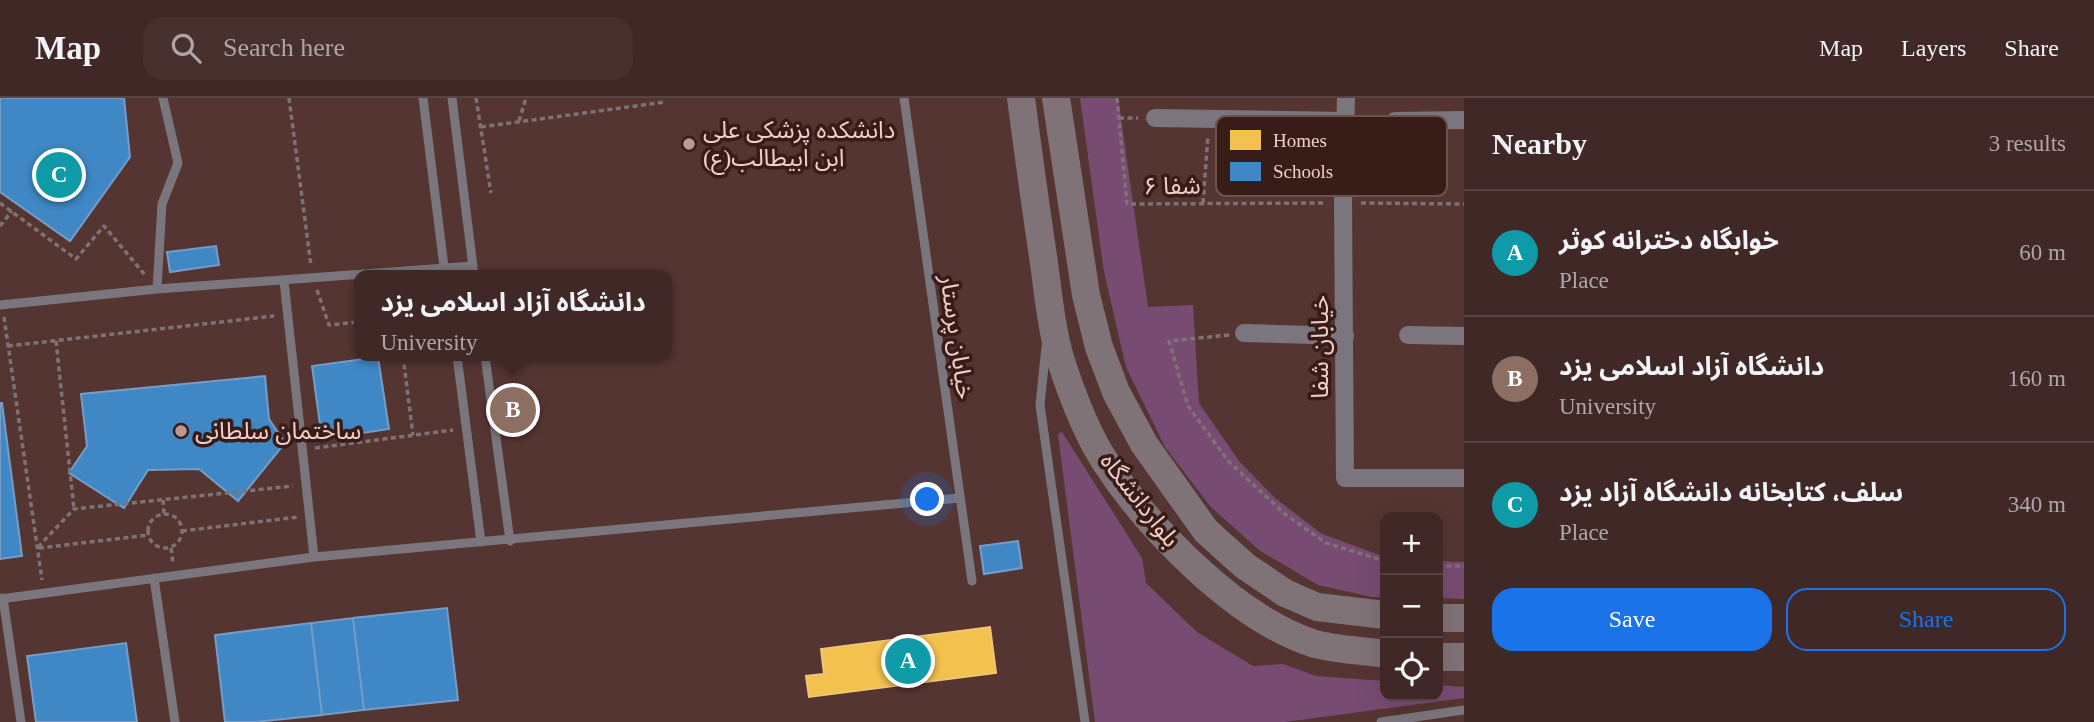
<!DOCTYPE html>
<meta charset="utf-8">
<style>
body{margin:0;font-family:"Times New Roman","Noto Sans Arabic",serif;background:#47302e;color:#f1f3f6}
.controls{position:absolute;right:21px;bottom:21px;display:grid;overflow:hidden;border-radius:14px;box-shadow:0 7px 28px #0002}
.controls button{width:63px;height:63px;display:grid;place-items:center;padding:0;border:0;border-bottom:2px solid #594443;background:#402826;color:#f1f3f6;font:35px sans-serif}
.you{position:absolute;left:928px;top:402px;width:24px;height:24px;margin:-18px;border:5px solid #fff;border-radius:50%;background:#1a73e8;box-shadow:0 0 0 10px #1a73e833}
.badge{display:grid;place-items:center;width:46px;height:46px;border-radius:50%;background:#1a73e8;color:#fff;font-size:23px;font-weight:700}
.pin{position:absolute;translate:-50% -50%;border:4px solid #fff;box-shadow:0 2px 7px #0006}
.popup{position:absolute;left:354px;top:172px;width:318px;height:91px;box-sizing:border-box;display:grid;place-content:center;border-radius:14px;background:#402826;filter:drop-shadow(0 2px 5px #0005);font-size:23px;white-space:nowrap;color:#aea6a7}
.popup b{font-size:26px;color:#f1f3f6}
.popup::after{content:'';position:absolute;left:50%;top:100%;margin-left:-14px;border:14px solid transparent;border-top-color:#402826}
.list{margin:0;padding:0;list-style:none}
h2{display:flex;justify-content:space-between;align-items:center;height:91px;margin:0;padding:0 28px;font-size:30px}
h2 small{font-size:23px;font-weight:400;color:#aea6a7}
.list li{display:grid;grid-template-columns:46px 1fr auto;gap:21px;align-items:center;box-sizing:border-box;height:126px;padding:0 28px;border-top:2px solid #594443}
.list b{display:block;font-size:26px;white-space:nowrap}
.list p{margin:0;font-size:23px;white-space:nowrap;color:#aea6a7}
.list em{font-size:23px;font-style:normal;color:#aea6a7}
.actions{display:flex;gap:14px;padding:21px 28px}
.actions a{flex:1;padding:16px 0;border:2px solid #1a73e8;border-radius:21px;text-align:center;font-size:24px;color:#1a73e8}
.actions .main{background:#1a73e8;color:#fff}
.icon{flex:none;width:38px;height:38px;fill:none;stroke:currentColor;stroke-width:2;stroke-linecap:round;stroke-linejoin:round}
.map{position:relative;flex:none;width:1464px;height:624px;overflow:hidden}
header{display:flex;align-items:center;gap:42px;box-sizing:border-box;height:98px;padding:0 35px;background:#402826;border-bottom:2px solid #594443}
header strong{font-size:33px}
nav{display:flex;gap:38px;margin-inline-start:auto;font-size:24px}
.search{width:490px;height:63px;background:#47302e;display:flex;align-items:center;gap:18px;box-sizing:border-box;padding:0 24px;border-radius:21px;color:#aea6a7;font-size:26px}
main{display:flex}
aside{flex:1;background:#402826}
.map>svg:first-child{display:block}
</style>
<header>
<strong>Map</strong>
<div class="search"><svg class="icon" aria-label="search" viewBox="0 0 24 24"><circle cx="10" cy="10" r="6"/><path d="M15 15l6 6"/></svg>Search here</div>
<nav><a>Map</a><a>Layers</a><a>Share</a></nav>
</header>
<main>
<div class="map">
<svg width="1464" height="624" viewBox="0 0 1464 624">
<rect width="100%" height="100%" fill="#553532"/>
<path fill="#784c72" d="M1080,0h38l30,209 45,-2 6,98 40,58 36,37 47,36 63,23v40h-13l-54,-12 -59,-35 -49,-44 -45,-59 -39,-80 -22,-95z
M1062,334l80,126 4,25 51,49 56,34 30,-2 33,12 69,5v15h53v-11l26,2v11l-179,24h-190l-37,-288z
M1438,463l26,1v37l-26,-1z"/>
<path fill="#f2c14e" stroke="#f2c572" stroke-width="2" d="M990,529l6,46 -187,24 -3,-21 18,-2 -3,-25z"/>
<path fill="#3f88c5" stroke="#759dc6" stroke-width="2" d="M0,0h124l6,59 -60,84 -70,-49z
M216,148l3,19 -49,7 -3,-20z
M378,259l11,72 -67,10 -10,-73z
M265,278l4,43 16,24 -47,58 -39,-32 -51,1 -24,38 -55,-35 18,-27 -6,-52z
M0,305h2l20,153 -22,3z
M1018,443l4,27 -38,6 -4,-28z
M447,510l11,92 -94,10 -11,-92z
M353,520l11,92 -42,5 -11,-92z
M311,525l11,92 -67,7h-30l-10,-87z
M126,545l11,79h-101l-9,-66z"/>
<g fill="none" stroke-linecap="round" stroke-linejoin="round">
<path stroke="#7e7275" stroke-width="3.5" stroke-dasharray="5 3.5" stroke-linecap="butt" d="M289,0l22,168
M476,0l15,95
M1117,0l10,106 198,-1
M1119,20h19
M519,23l7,-23
M481,29l184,-25
M0,105l76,56 28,-33 41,49
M1203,105l5,-68
M1361,105l103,1
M0,128l12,-15
M317,192l12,35 30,-3
M4,219l38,263
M1229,237l-60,6 19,65 41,56 56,52 41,29 59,18
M56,243l18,168
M8,248l266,-30
M403,258l10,79
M315,350l138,-18
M163,402l1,14
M148 433a17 17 0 1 1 34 0a17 17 0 1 1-34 0Z
M182,433l116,-14
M38,449l36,-38 219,-23
M39,450l110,-13
M171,450l2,15
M1438,468h26"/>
<path stroke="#7b767d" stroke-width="9" d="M423,0l22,177
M452,0l22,177
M904,0l68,483
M284,183l30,276
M157,191l5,-85 16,-41 -15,-65
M0,207l157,-16 316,-23
M1046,249l-6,58 45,317
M457,258l24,186
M485,258l25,185
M154,480l21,144
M3,500l18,124
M0,501l314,-42 646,-59
M1381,624l83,-12"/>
<path stroke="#7b767d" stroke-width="18" d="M1346,0l-3,105 2,275h119
M1155,20l190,3
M1395,23l69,-1
M1244,235l101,3
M1408,237l56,1"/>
<path stroke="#807378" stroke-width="28" d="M1021,0c7,53 14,105 22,158 5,35 8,72 18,105 11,34 25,72 45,102 43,66 130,155 206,180 22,7 50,7 73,11
M1056,0l30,197 13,52 17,45 28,52 62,87 39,35 40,27 32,14 68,8
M1438,520h26
M1438,559h26"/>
</g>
<g fill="#bc9893" stroke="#371c18" stroke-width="2.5">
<circle cx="689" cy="46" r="7"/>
<circle cx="181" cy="333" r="7"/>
</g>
<g text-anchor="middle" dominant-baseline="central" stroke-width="7" stroke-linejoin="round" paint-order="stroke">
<g font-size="24" fill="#f3cdc7" stroke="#371c18" text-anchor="start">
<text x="703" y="32">دانشکده پزشکی علی<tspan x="703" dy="28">ابن ابیطالب(ع)</tspan></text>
<text x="195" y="333">ساختمان سلطانی</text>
</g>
<g font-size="24" fill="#f3cdc7" stroke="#371c18">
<text transform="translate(1172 88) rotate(-1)">شفا ۶</text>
<text transform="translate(957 239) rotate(82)">خیابان پرستار</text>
<text transform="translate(1320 249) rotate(-90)">خیابان شفا</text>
<text transform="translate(1140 402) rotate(52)">بلواردانشگاه</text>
</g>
</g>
<rect x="1216" y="18" width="231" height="80" rx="10" fill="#371c18" stroke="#6f514d" stroke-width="2"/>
<rect x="1230" y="32" width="31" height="20" fill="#f2c14e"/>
<rect x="1230" y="64" width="31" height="19" fill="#3f88c5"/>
<g font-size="19" fill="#f3cdc7">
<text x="1273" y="49">Homes</text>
<text x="1273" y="80">Schools</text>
</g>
</svg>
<div class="controls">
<button>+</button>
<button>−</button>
<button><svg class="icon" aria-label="locate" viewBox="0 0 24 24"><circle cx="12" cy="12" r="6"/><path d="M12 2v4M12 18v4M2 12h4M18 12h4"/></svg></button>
</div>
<div class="you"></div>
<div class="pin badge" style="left:908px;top:563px;background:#0f9aa8">A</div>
<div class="pin badge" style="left:513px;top:312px;background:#8d6e63">B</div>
<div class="popup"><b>دانشگاه آزاد اسلامی یزد</b>University</div>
<div class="pin badge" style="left:59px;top:77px;background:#0f9aa8">C</div>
</div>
<aside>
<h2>Nearby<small>3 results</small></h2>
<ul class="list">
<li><span class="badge" style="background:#0f9aa8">A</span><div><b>خوابگاه دخترانه کوثر</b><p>Place</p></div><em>60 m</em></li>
<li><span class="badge" style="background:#8d6e63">B</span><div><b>دانشگاه آزاد اسلامی یزد</b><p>University</p></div><em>160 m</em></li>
<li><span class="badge" style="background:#0f9aa8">C</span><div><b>سلف، کتابخانه دانشگاه آزاد یزد</b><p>Place</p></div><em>340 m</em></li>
</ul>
<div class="actions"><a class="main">Save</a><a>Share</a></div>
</aside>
</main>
